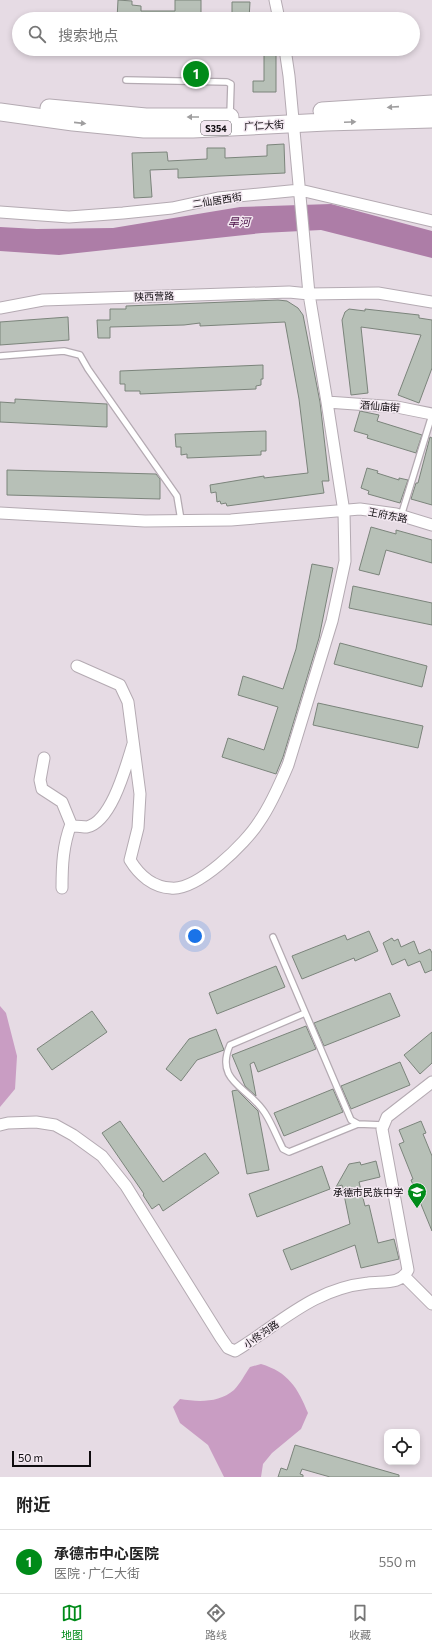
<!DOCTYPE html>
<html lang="zh">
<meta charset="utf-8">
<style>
body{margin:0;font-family:Commissioner,"Noto Sans SC",sans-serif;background:#f2f2f2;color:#222}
.controls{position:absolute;right:12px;bottom:12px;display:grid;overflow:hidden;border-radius:8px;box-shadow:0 2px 6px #0003}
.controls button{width:36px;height:36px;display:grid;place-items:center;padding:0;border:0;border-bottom:1px solid #e0e0e0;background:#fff;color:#222;font:20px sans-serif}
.scale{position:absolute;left:12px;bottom:10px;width:79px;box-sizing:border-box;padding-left:4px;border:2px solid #0f0c0f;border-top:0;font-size:11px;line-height:14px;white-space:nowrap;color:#0f0c0f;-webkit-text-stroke:3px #f3e8f1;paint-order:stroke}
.you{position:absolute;left:195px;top:936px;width:14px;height:14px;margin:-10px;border:3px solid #fff;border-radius:50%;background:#1a73e8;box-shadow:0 0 0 6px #1a73e833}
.badge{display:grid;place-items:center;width:26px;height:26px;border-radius:50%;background:#008b19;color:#fff;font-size:13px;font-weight:700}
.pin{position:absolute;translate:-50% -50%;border:2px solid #fff;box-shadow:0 1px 4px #0006}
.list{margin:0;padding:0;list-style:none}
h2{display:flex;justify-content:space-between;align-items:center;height:52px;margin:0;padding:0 16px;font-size:17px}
h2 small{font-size:13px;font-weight:400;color:#767676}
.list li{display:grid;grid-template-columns:26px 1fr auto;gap:12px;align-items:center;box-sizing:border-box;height:64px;padding:0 16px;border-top:1px solid #e0e0e0}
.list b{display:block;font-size:15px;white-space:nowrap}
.list p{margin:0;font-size:13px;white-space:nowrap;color:#767676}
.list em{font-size:13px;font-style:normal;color:#767676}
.icon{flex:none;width:22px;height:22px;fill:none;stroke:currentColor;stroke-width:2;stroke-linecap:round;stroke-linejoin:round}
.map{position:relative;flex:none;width:432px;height:1477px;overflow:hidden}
.search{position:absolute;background:#fff;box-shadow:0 2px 6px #0003;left:12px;right:12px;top:12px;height:44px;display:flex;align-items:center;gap:10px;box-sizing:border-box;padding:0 14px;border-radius:22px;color:#767676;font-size:15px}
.sheet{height:116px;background:#fff}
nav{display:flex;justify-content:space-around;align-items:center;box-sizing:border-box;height:56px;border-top:1px solid #e0e0e0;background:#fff;font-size:11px;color:#767676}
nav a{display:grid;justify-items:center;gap:2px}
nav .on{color:#008b19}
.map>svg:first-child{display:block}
</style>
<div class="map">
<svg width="432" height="1477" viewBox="0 0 432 1477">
<rect width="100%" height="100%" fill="#e6dbe4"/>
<path fill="#c99dc3" d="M0,1006l6,7 11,43 -2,33 -15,18z
M261,1364c27,8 37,24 47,49l-7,16 -29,24 -9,11 -2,13h-37l-16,-32 -28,-22 -7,-16 7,-8c18,3 39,4 54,-9 6,-6 11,-16 16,-23z"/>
<path fill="#ad7da7" d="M331,204l101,27v27l-111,-28 -59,3 -203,22 -59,-4v-24l37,2 76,-1 127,-21z"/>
<path fill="#b7c0b7" stroke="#7b847b" d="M118,0l14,1v4l9,1v5h34v-11h26v19h-84z
M232,2h18l-1,17h-17z
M264,49h12v43h-23v-11h11z
M284,144l1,29 -107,5v-9l-28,1 2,27 -18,1 -2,-45 35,-1 1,9 39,-2v-11h18v10l42,-2v-11z
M278,300l9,1 11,7 5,7 17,87 9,79h-7l2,12 -97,13 -1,-3 -5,1 -1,-3 -3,1 -1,-10 -5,1 -1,-8 54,-9v2l44,-5 -9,-74 -14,-77 -85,4v-3l-16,2 -74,2v11h-12l-1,-18h13v-11h16v-3z
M349,309l16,2v-2l54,6v3l13,2v48l-13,35 -21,-8 23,-60 -60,-8 7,66 -17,2 -9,-75 3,-8z
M68,317l1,23 -69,5v-23z
M263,365v14h-2v6l-5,1v3l-116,5v-3h-15v-7h-5v-13z
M15,399l92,5v23l-107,-5v-20l15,1z
M360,411l19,4 -2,6 45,14 -6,18 -49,-15 1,-3 -14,-4z
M266,431v20h-5v4l-74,3v-4l-6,1v-8h-5l-1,-13z
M430,437l2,1v67l-21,-6 5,-16h2z
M367,468l11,3 -1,2 22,7v-2l9,2 -8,23 -32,-9 1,-3 -8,-3z
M7,470l149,4 4,5v20l-153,-4z
M371,527l25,7v-4l36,10v23l-46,-13 -7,25 -20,-5z
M312,564l21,4 -14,70 -36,119 -7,17 -54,-17 6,-19 36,12 14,-43 -40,-12 5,-19 40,13 13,-40z
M353,586l79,17v22l-83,-17z
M340,643l87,23 -5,21 -88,-23z
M318,703l105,23 -5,22 -105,-23z
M369,931l9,20 -23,10 -1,-3 -52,21 -10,-23 53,-21 2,5z
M392,938l2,3 4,-2 3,8 13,-6 5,13 11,-5 2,4v17l-7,3 -5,-12 -12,5 -3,-7 -13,6 -9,-22z
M276,966l9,21 -68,27 -8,-21z
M390,993l10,23 -76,30 -10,-23z
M92,1011l15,21 -55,38 -15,-21z
M306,1026l10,23 -58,23 -4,-10 -4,2 6,32 -11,-10 -13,-31z
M216,1029l8,21 -27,10 -16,21 -15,-12 23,-30z
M432,1032v31l-12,11 -16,-19z
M400,1062l10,23 -59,24 -10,-23z
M333,1089l10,23 -59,24 -10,-23z
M237,1090l21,21 11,59 -22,4 -15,-83z
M120,1121l43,61 42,-29 14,20 -56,38 -4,-7 -7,5 -9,-14 1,-1 -42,-61z
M421,1121l5,12 -3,1 9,22v75l-21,-51 2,-1 -14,-35 5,-2 -5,-12z
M376,1161l4,16 -21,5 6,24 4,-1 9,38 16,-4 5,20 -38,9 -6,-23 -64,25 -8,-20 67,-26 -8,-39 -6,2 13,-23 11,-2 1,3z
M322,1166l8,23 -73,28 -8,-23z
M295,1445l104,30v2h-69l-28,-8 -2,5 3,1v2h-25l3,-9 6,2z"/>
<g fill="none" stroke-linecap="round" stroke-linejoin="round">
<g stroke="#b4aab2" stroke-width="8">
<path id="service" d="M126,80l101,2 4,2 -1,31
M0,356l64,-5 16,4 8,14 89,127 4,24
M401,516l31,-101
M273,937l78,183 7,4 25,1
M305,1013l-75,32c-16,37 19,42 35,68 7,11 12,24 18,36l6,3 69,-28"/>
</g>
<g stroke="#b4aab2" stroke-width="13">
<path id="minor" d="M275,0l4,19
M0,212l69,5 54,-4 49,-5 46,-10 82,-8 132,31
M0,308l43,-8 246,-8 20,2 69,-1 54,9
M327,402l70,5 35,7
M0,513l145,8 86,-1 129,-11 36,5 36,11
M77,666l43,19 8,17 12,92 -2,34 -8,32c9,15 23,27 41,28 26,3 75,-45 88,-66 12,-17 21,-38 29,-57l44,-144 13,-60 -1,-49 -17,-110 -18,-108 -20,-218 -4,-27
M44,758l-4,22 2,9 20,13 9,22 3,2c4,0 9,1 13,1 25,-6 39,-61 46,-83
M62,888c0,-23 1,-43 9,-64
M0,1125l8,-2 28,-1 19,3 18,10 29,21 24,30 95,152 7,10 7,3c45,-27 77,-62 133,-68 15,-2 33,2 40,-13l-26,-141 5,-12 45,-35
M405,1277l27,27"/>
</g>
<g stroke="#b4aab2" stroke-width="19">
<path id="primary" d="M49,108l97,9h84
M322,111l110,-7
M0,112l73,10 71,7h49l133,-7 106,-3"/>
</g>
<use href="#service" stroke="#fff" stroke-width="5.5"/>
<use href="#minor" stroke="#fff" stroke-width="11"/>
<use href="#primary" stroke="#fff" stroke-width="17"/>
</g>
<defs><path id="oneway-solid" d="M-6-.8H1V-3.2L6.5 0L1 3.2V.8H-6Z"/></defs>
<g fill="#9f9e9f">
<use href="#oneway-solid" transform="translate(393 107) rotate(176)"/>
<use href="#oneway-solid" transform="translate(193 117) rotate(-180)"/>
<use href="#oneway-solid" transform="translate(350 122) rotate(-2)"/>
<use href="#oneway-solid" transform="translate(80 123) rotate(6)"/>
</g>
<defs>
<g id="school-pin" transform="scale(1)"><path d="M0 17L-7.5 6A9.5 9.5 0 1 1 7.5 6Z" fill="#008b19" stroke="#f3e8f1"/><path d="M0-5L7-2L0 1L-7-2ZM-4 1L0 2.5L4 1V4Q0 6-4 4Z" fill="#fff"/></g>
</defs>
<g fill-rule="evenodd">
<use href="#school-pin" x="417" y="1192"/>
</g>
<g text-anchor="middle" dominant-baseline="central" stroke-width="3" stroke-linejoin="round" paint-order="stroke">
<rect fill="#f3e8f1" stroke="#534e53" stroke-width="1" x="201" y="121" width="30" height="14" rx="3"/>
<g font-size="9" font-weight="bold" fill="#0f0c0f">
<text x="216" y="128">S354</text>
</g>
<g font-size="10" fill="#0f0c0f" stroke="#f3e8f1">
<text transform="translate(264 125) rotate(-3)">广仁大街</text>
<text transform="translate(217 200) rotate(-9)">二仙居西街</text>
<text transform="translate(154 296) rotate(-2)">陕西营路</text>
<text transform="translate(380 406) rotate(5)">酒仙庙街</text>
<text transform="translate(388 515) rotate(11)">王府东路</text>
<text transform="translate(261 1334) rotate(-35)">小佟沟路</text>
</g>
<g font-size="10" fill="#0f0c0f" stroke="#f3e8f1" text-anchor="end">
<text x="403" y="1192">承德市民族中学</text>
</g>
<g font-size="11" font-style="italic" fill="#460942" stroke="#f3e8f1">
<text x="239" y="221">旱河</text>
</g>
</g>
</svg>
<div class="controls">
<button><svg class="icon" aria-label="locate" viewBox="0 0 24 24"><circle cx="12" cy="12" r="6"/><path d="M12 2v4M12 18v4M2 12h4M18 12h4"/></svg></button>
</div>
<div class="scale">50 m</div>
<div class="you"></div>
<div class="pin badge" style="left:196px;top:74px">1</div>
<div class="search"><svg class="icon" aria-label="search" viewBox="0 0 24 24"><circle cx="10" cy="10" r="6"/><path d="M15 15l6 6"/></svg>搜索地点</div>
</div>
<section class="sheet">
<h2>附近<small></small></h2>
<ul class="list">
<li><span class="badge">1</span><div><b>承德市中心医院</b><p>医院 · 广仁大街</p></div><em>550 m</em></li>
</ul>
</section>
<nav>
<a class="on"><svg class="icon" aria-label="map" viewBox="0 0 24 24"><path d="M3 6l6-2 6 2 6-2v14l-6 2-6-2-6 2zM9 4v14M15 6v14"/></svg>地图</a>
<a><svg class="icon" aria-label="directions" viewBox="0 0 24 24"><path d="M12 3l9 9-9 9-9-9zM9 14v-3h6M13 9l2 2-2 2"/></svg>路线</a>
<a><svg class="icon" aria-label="saved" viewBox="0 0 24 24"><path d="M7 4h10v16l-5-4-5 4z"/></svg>收藏</a>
</nav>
